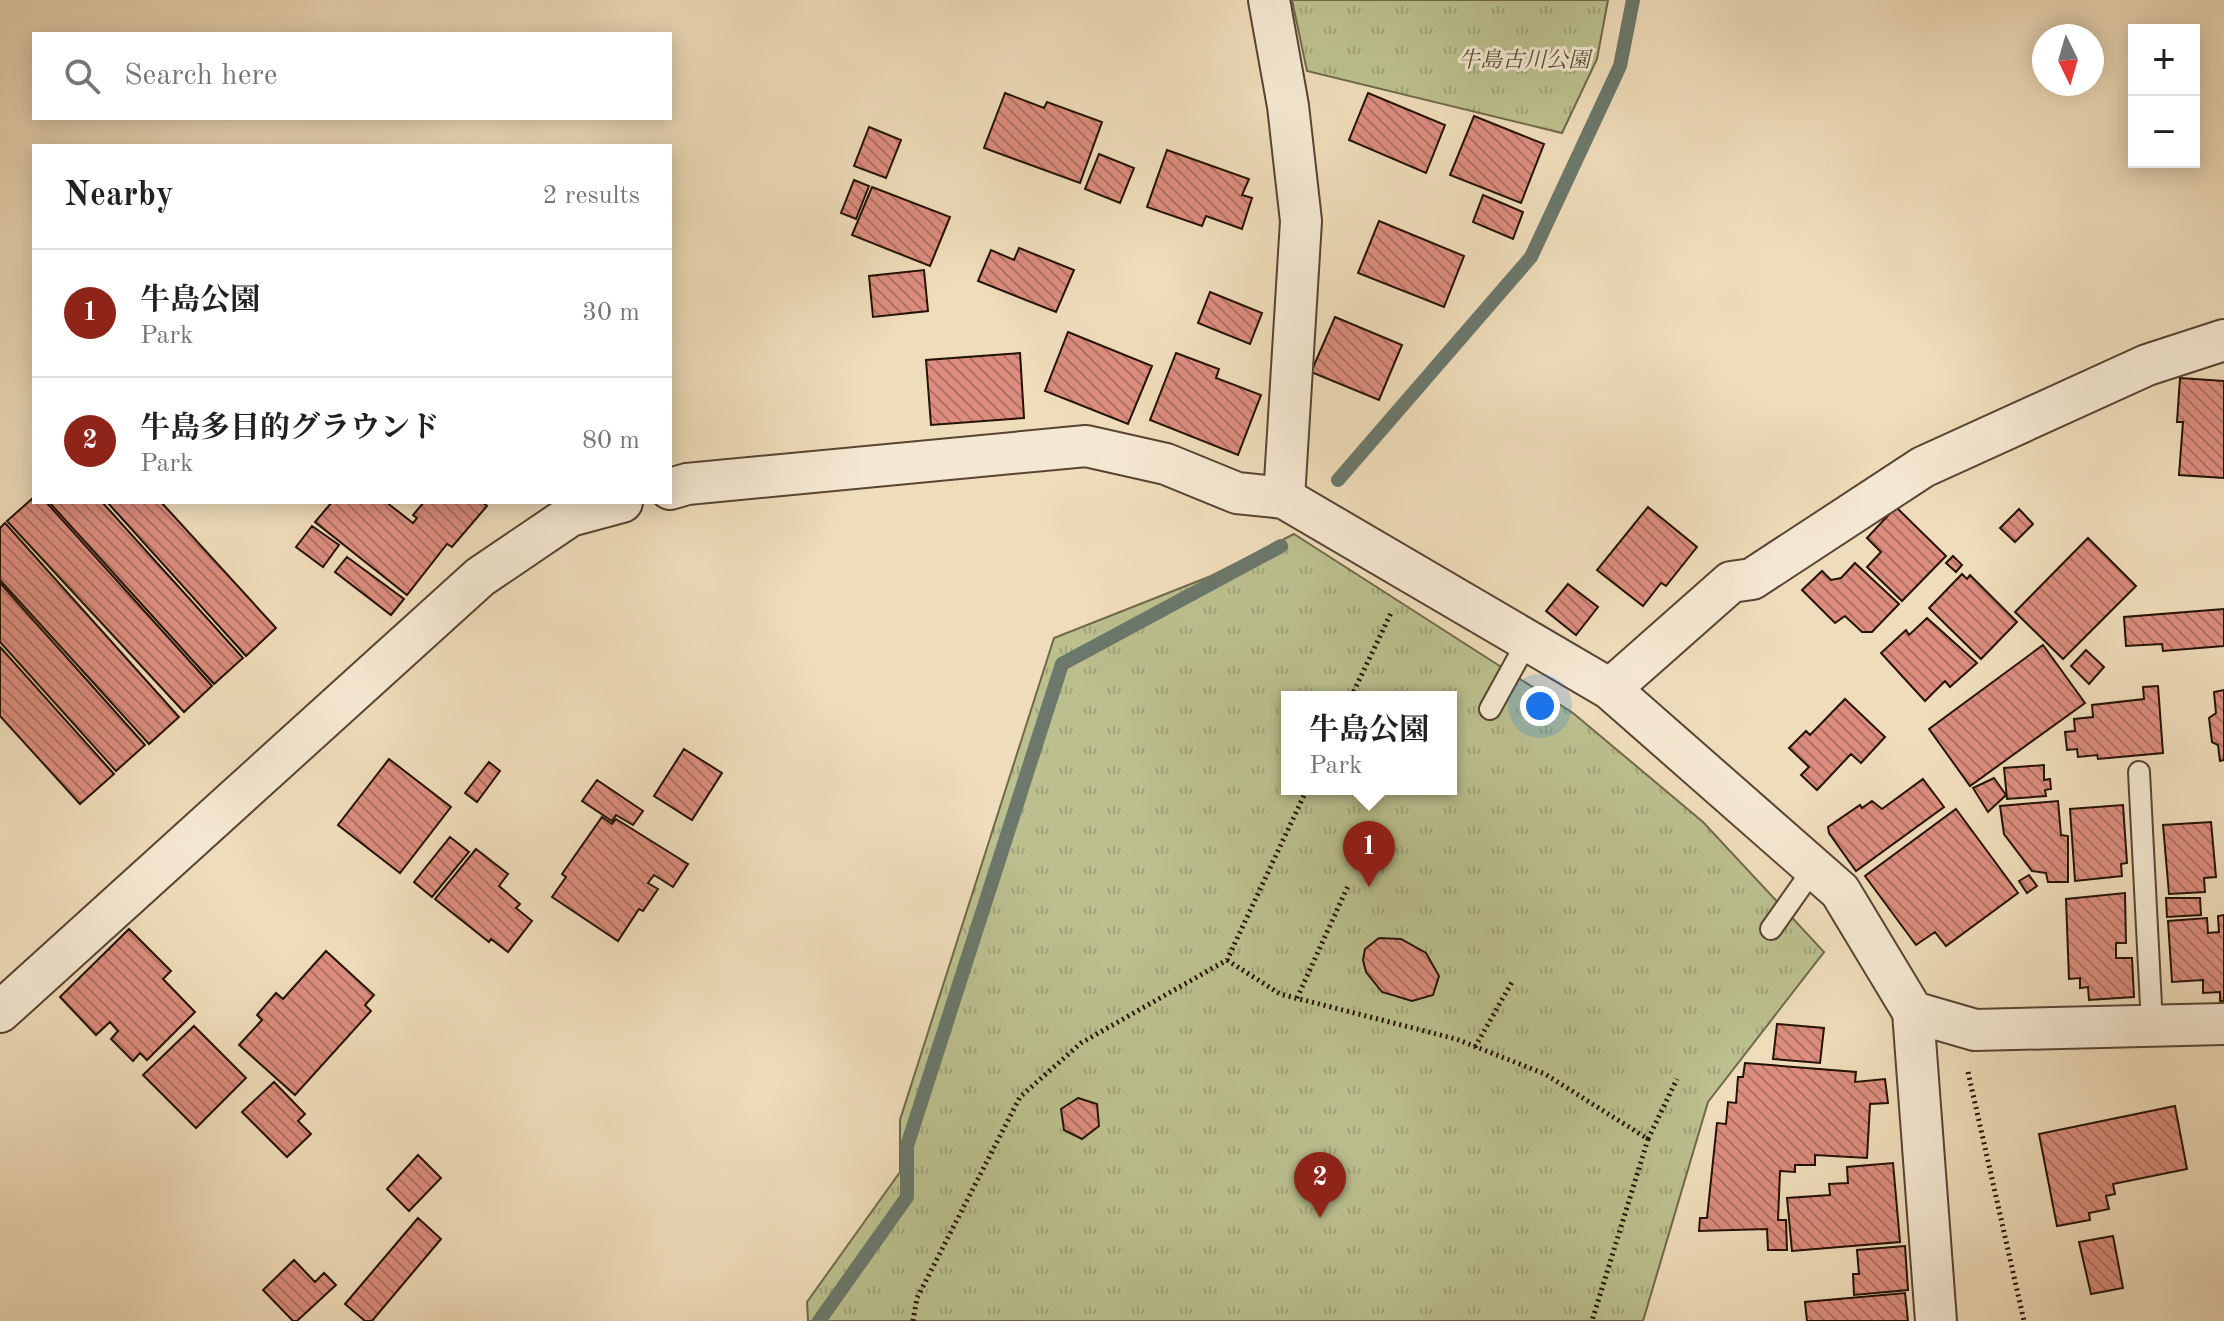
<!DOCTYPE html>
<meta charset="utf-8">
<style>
body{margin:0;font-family:"Old Standard TT","Noto Serif JP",serif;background:#f6f6f6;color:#202124}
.controls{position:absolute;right:24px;top:24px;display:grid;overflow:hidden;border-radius:0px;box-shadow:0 4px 20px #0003}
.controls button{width:72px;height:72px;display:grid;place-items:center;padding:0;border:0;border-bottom:2px solid #e0e0e0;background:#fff;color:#202124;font:40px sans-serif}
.compass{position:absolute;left:2032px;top:24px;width:72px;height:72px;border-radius:50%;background:#fff;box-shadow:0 4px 20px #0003;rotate:175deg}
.you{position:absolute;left:1540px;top:706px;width:28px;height:28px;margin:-20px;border:6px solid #fff;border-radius:50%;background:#1a73e8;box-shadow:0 0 0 12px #1a73e833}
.badge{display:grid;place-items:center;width:52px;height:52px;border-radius:50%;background:#8f2418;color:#fff;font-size:26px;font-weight:700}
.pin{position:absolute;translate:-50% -66px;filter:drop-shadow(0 2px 4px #0008)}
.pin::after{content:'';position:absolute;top:42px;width:28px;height:24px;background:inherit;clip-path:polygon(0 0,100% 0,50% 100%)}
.popup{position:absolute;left:1281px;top:691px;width:176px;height:104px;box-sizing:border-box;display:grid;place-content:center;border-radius:0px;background:#fff;filter:drop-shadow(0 2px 6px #0005);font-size:26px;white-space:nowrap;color:#757577}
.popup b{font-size:30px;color:#202124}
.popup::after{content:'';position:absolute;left:50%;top:100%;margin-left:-16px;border:16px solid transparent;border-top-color:#fff}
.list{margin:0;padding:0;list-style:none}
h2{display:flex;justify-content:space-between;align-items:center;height:104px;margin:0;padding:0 32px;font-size:34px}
h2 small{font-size:26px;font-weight:400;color:#757577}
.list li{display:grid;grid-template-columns:52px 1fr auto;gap:24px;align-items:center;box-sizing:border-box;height:128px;padding:0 32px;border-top:2px solid #e0e0e0}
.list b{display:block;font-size:30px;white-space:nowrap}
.list p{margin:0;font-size:26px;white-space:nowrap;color:#757577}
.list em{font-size:26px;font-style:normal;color:#757577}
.icon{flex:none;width:44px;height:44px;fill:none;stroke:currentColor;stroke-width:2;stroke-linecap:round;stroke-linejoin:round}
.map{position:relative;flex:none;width:2224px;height:1321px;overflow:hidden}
.search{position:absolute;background:#fff;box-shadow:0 4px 20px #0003;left:32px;top:32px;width:640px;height:88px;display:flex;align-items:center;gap:20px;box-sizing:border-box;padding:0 28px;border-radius:0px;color:#757577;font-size:30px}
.panel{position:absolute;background:#fff;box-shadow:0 4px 20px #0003;left:32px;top:144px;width:640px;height:360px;border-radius:0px}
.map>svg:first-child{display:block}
</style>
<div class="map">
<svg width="2224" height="1321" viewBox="0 0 2224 1321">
<defs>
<pattern id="park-tufts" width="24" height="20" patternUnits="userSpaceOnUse" patternTransform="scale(2)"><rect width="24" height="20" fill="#bbc08e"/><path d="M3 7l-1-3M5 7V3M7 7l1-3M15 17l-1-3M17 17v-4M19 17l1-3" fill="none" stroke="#a1a479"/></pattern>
<pattern id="building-back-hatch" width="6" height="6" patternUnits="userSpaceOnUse" patternTransform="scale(2)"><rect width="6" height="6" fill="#dc8d7e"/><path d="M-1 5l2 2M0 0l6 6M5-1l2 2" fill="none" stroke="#b27265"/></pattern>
</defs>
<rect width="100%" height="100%" fill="#efdcba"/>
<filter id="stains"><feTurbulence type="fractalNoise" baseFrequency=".0025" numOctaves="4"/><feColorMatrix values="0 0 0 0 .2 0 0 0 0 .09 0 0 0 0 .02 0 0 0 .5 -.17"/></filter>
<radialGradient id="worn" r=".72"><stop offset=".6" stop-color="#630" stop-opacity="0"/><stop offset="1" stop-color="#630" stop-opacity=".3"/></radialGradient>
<path fill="url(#park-tufts)" stroke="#706949" stroke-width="2" fill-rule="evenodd" d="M1292,0h316l-11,59 -35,74 -255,-62z
M1294,534l279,179 130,109 121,130 -116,150 -65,219h-835l-1,-19 93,-130v-52l154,-482 157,-62zM1287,697h164v92h-164z"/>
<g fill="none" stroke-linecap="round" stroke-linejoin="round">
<path stroke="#6b786b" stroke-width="14" d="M1338,480l193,-223 89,-191 13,-66
M819,1321l88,-124v-51l155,-482 219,-118"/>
</g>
<path fill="url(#building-back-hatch)" stroke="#241204" stroke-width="2" d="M1005,93l39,15 3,-6 55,20 -22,61 -96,-35z
M1368,93l77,32 -19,48 -77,-33z
M1474,116l70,28 -23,59 -71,-28z
M869,127l32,13 -15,38 -32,-12z
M1167,150l82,29 -7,16 10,3 -10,31 -36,-13 -4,10 -55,-19z
M1099,154l35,14 -14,35 -35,-14z
M854,180l15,6 -13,33 -15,-6z
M872,187l78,30 -20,49 -78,-31z
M1483,195l40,17 -10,27 -40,-17z
M1379,221l85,35 -20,51 -86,-34z
M1019,248l55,22 -18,42 -78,-31 13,-31 23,10z
M924,270l4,41 -55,6 -4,-41z
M1210,292l52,21 -12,31 -52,-21z
M1335,317l67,28 -23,55 -68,-28z
M1068,332l84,34 -24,58 -83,-33z
M1020,353l4,65 -93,7 -5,-65z
M1176,353l43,16 -3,9 45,17 -23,60 -88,-35z
M2180,378l44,3v97l-45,-3 4,-53h-6z
M34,497v5h12l166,184 -28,26 -177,-191z
M49,502h53l141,156 -29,26z
M107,502h54l115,126 -30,28z
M332,502h54l27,21 4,-5 -4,-3 11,-13h58l5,4 -35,41 -5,-3 -40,51 -92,-73z
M1648,507l49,40 -31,39 -5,-3 -18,23 -46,-36z
M1896,507l50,49 -44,45 -35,-34 14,-15 -14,-14z
M2019,509l14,15 -18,18 -15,-14z
M5,523l174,194 -30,27 -149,-164v-52z
M312,526l27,19 -16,22 -27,-20z
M2088,538l48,48 -73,73 -48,-47z
M1953,556l9,9 -6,7 -10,-9z
M347,557l57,42 -13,16 -56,-43z
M1855,563l44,41 -27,28h-10l-17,-16 -10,7 -33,-33 20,-19 9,9 10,-2z
M1962,574l5,5 3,-4 47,47 -36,37 -52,-51z
M0,583l145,162 -29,26 -116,-129z
M1568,584l30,23 -22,28 -30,-24z
M2224,609v37l-61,5 -1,-7 -36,2 -2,-29z
M1927,618l50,45 -27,24 -5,-6 -20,20 -44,-48 25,-23 3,5z
M2043,645l42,58 -115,83 -41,-57z
M0,647l114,127 -34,30 -80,-88z
M2086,650l18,17 -15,17 -18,-18z
M2158,686l5,67 -65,6 -1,-4 -19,2 -1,-8 -10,1 -2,-18 10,-1 -1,-12 19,-2 -1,-12 52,-6 -1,-12z
M2224,690v70l-4,1 -2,-16 -6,-3 -3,-24 7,-5 -2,-21z
M1845,699l40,38 -24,26 -10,-9 -34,36 -16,-15 8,-8 -20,-19 17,-17 4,4z
M684,749l38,24 -30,47 -38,-24z
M389,759l62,48 -51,66 -62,-48z
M489,762l11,9 -23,31 -12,-9z
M2044,765v15l6,-1 1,10 -6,1 1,6 -39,3 -3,-31z
M1994,778l12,17 -18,17 -15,-24z
M1923,779l21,28 -88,64 -27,-38 -1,-6 32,-22 2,3 10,-7 10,8z
M597,780l46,31 -10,14 -17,-10 -4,6 -30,-20z
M2058,801l3,34 7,1v46h-20l-2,-9 -14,-2 -28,-37 -4,-28z
M2123,805l4,58 -6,1 1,12 -47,5 -5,-72z
M1956,809l62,84 -72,53 -11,-14 -19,13 -51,-69z
M602,817l10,7 4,-5 72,45 -15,23 -19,-12 -6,8 10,6 -15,22 -4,-2 -21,32 -66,-44 14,-20 -4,-3z
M2211,822l5,55 -12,1 1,14 -36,2 -6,-69z
M450,837l19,15 -37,45 -18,-15z
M476,849l32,25 -9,12 21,18 -4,4 16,13 -24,31 -17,-13 -2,3 -54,-43z
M2029,875l8,11 -10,7 -8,-12z
M2125,893l1,50h-10v15h16l2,39 -45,3 -1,-13 -8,1v-10l-11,1 -3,-80z
M2166,898h34l1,17 -34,2z
M2224,915v86h-4v-9l-17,1v-13l-31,2 -4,-61 39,-3 1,15 11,-1 -1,-16z
M129,929l42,42 -8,8 32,33 -48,48 -7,-7 -7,8 -22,-22 7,-8 -8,-9 -14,13 -36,-38z
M1379,938l22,1 25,14 13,23 -6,19 -21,6 -30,-9 -16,-20 -3,-12 2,-11z
M326,951l48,44 -9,10 6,6 -76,84 -56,-50 23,-25 -5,-5 19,-22 7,6z
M1777,1024l47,4 -4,35 -47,-4z
M194,1026l52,52 -50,50 -53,-53z
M1745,1063l111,9 -1,10 30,-3 3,24 -18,1 -3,54 -52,-3v10h-20v7l-15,-1 -2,49h8l1,30h-19l-1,-21 -68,2 1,-13h7l10,-95 9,1 2,-22 8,1 2,-26h5z
M274,1082l31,32 -7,7 13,13 -24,23 -45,-45z
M1078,1098l19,6 2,22 -17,13 -18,-9 -3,-21z
M2175,1106l12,63 -74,15 2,10 -9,2 3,13 -20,4 1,7 -33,6 -18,-92z
M418,1155l23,23 -32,33 -22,-22z
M1893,1163l7,79 -108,9 -5,-53 43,-3 -1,-11 19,-1 -1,-16z
M418,1218l23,21 -69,82h-7l-20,-17z
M2113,1236l10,52 -32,6 -12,-52z
M1905,1246l3,44 -54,5 -1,-21h6l-2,-24z
M294,1260l21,22 9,-9 12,12 -39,36h-4l-30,-31z
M1905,1293l3,28h-101l-2,-19z"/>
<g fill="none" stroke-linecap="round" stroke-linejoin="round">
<g stroke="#574432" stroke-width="24">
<path id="service" d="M1490,709l38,-69
M2139,772l13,253
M1771,929l43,-61"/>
</g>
<g stroke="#574432" stroke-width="44">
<path id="minor" d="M1269,0l19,106 13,115 -17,277
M670,489l17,-5 399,-38 80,18 71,29 47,5 326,191 230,202 73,121 23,309
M1610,689l121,-107 21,-3 171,-112 224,-102 77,-25
M0,1012l480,-435 90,-61 52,-14
M1913,1012l62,18 249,-6"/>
</g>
<path stroke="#241204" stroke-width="5" stroke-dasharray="2 4" stroke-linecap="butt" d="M1351,697l41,-86
M1227,960l53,34 176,45 89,35 103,65 -56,182
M1297,998l51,-112
M1475,1047l37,-65
M1968,1072l56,249
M1648,1139l29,-60
M913,1321l4,-23 103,-201 61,-54 146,-83 80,-171"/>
<use href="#service" stroke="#f5e8d2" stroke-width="20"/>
<use href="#minor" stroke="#f5e8d2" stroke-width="40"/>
</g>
<g text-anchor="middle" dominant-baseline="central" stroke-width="6" stroke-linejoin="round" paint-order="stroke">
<g font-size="22" font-style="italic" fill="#594f34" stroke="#f5e8d2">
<text x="1524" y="61">牛島古川公園</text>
</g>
</g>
<rect width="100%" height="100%" filter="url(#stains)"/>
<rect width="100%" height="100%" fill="url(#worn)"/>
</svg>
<div class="controls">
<button>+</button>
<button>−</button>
</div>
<svg class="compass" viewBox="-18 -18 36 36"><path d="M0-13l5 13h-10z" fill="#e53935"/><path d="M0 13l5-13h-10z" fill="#757577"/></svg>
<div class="you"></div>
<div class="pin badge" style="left:1369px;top:887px">1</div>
<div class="popup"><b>牛島公園</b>Park</div>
<div class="pin badge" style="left:1320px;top:1218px">2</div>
<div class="search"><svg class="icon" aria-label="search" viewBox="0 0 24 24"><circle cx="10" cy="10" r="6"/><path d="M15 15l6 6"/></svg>Search here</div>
<section class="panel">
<h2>Nearby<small>2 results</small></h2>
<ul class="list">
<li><span class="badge">1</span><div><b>牛島公園</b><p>Park</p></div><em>30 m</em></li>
<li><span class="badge">2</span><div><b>牛島多目的グラウンド</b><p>Park</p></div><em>80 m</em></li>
</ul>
</section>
</div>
